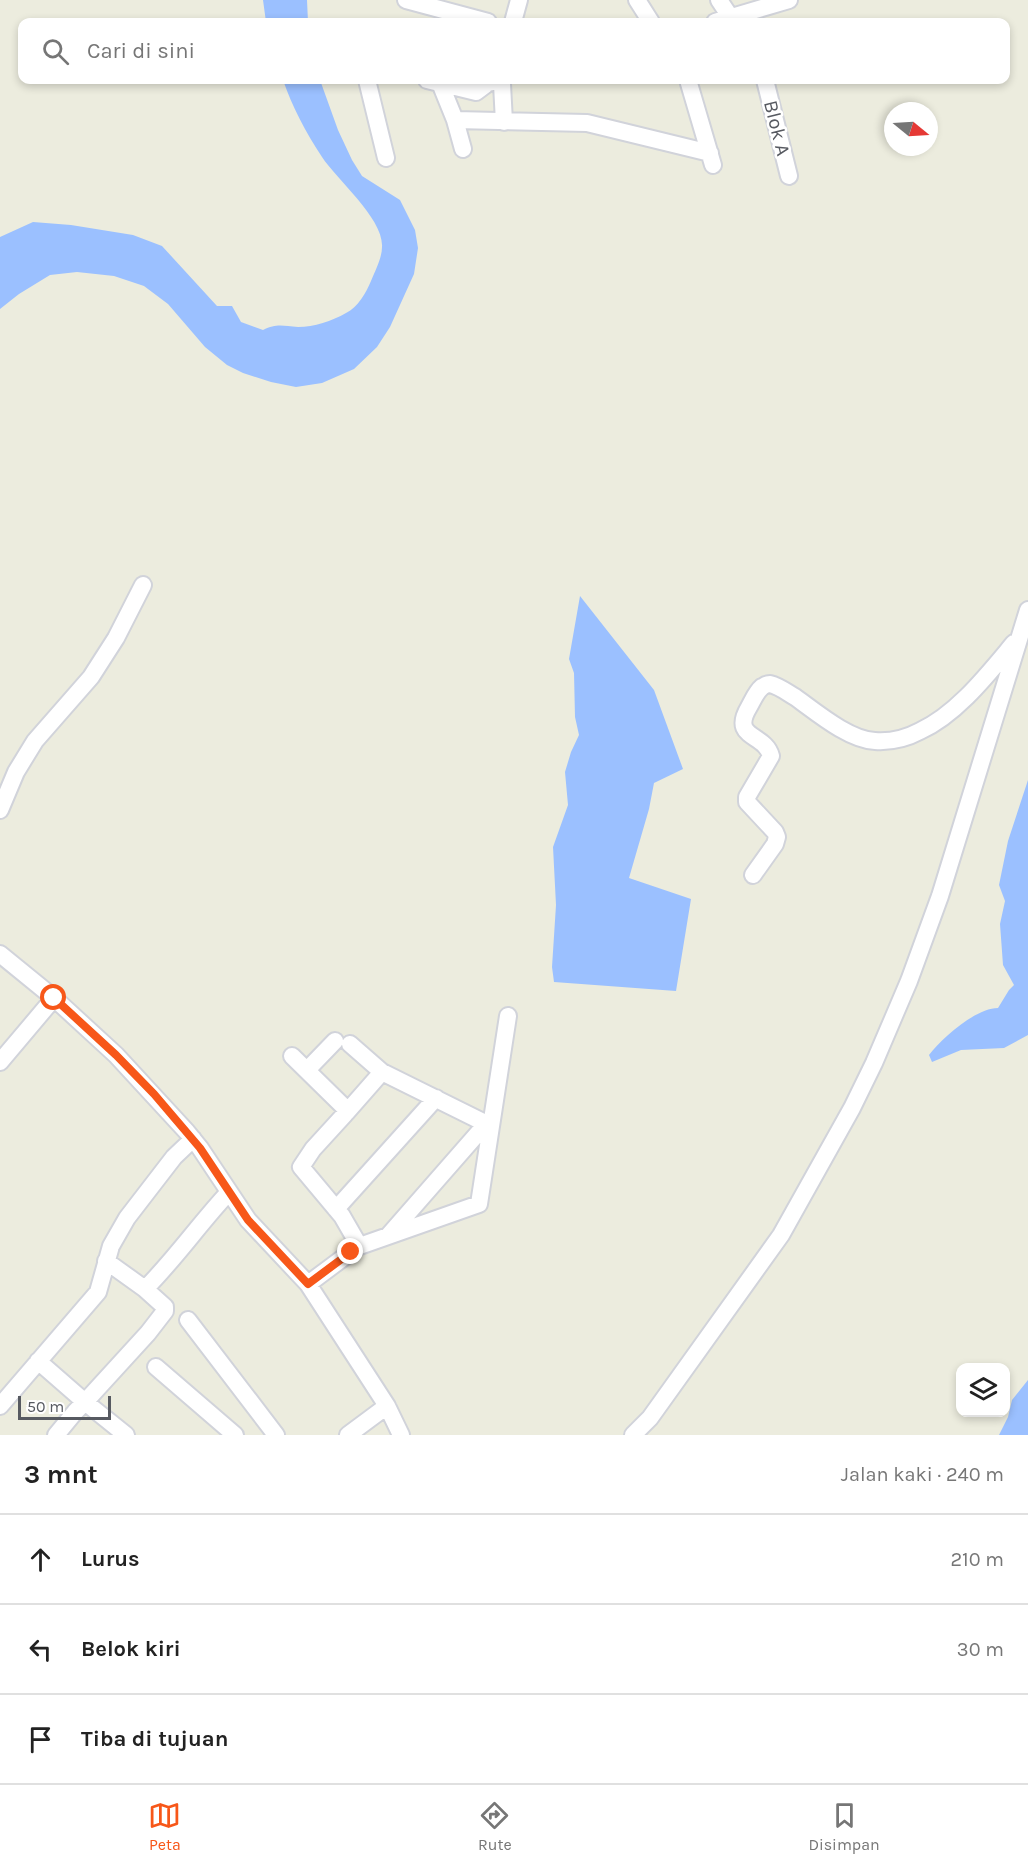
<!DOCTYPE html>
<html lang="id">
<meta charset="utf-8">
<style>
body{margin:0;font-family:Karla,sans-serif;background:#f6f6f6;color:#222}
.controls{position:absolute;right:18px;bottom:18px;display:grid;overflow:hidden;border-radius:12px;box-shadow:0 3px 9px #0003}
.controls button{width:54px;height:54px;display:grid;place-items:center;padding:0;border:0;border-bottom:2px solid #e0e0e0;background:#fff;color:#222;font:30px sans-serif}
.compass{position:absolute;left:884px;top:102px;width:54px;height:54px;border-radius:50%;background:#fff;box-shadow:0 3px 9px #0003;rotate:108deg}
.scale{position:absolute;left:18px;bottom:15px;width:93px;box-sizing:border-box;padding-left:6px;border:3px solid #575a61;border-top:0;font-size:16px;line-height:21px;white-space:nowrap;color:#575a61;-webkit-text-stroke:4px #fff;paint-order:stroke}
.stop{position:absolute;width:18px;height:18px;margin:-14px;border:4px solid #f75719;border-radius:50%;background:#fff}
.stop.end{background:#f75719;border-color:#fff;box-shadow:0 2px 6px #0008}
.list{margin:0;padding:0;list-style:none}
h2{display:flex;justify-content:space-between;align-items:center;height:78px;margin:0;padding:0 24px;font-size:26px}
h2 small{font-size:20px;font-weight:400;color:#767676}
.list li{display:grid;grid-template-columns:39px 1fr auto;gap:18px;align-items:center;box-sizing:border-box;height:90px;padding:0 24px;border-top:2px solid #e0e0e0}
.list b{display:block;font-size:22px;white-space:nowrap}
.list em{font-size:20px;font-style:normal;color:#767676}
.icon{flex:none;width:33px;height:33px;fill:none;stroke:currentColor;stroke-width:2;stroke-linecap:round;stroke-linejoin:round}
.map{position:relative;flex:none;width:1028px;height:1435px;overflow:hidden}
.search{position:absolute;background:#fff;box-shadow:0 3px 9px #0003;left:18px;right:18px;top:18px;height:66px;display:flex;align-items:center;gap:15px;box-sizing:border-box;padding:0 21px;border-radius:12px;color:#767676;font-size:22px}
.sheet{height:348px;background:#fff}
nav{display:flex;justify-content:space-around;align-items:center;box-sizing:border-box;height:84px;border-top:2px solid #e0e0e0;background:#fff;font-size:16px;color:#767676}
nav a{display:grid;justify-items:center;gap:3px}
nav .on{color:#f75719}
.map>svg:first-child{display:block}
</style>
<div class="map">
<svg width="1028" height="1435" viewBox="0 0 1028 1435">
<rect width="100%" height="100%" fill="#ececde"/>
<path fill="#9bc0ff" d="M263,0h44l1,22h-42z
M283,80h37l18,50 14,30 10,16 38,24 15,30 3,18 -4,26 -24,53 -13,20 -23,22 -32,14 -26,4 -25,-5 -28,-9 -16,-8 -22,-18 -37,-43 -24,-18 -30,-10 -37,-4 -27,3 -31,19 -19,15v-72l33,-15 38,3 62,10 29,11 55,60h15l9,16 22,8c14,-7 20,-4 35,-3 16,0 34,-6 48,-14 12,-6 20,-20 25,-32 4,-10 11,-23 11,-34 2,-28 -45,-67 -60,-90 -16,-24 -30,-51 -39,-77z
M580,596l74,94 29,79 -29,14 -5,26 -20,69 62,21 -15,92 -122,-9 -2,-15 4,-62 -3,-58 15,-42 -3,-33 6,-20 8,-17 -4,-18 -1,-44 -5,-14z
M1028,780v255l-24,13 -43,2 -29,12 -3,-7c13,-17 47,-47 69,-47l11,-18 5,-5 -11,-20 -3,-41 5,-23 -6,-16 9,-44z
M1028,1380v55h-29l9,-18 4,-17z"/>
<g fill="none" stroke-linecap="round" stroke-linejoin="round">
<g stroke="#d1d3da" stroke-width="20">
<path id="minor" d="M406,0l82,22
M637,0l14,22
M719,0l12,18
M513,22l6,-22
M715,22l74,-22
M367,80l19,78
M427,80l49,12 12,-9 11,-2 3,3 2,38
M688,80l25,85
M765,80l24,96
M440,83l15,37
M463,149l-8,-29 132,3 123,30
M0,810l16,-38 19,-31 56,-64 25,-39 27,-53
M753,875l22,-31 2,-7 -2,-5 -28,-30v-5l24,-41c-6,-23 -41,-17 -22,-49 4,-7 7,-15 13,-20 4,-2 4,-3 8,-3 9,2 18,9 25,13 21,15 54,43 80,44 15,1 32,-3 45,-10 37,-17 68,-57 94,-88
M0,954l54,44 62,57 71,77 13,16 48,72 60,64 79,122 14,29
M350,1044l32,28
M292,1056l53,52v6l-32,35 -12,18 41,49 15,26 -6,10 -43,32
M0,1062l54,-64
M307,1070l28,-29
M346,1113l36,-41 109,54
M336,1209l100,-111
M388,1236l91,-104 12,-6
M354,1248l125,-44 29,-188
M145,1289c30,-30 55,-66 84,-97
M188,1320l88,115
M38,1361l47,41 63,-69 17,-22v-4l-20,-18 -39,-28
M156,1367l79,68
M0,1406l98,-114 13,-46 16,-28 47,-61 19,-18
M56,1435l19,-23 10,-10 41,33
M348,1435l39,-29
M633,1435l17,-17 131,-183 71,-127 22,-45 35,-82 31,-85 88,-286"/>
</g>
<use href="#minor" stroke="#fff" stroke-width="16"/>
</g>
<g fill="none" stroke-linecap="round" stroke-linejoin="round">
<path stroke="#f75719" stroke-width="8" d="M54,998l62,57 38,39 46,54 48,72 60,64 43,-32"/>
</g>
<g text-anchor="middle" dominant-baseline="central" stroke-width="5" stroke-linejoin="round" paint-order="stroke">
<g font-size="20" fill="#575a61" stroke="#fff">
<text transform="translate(777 128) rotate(76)">Blok A</text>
</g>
</g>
</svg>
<div class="controls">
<button><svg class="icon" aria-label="layers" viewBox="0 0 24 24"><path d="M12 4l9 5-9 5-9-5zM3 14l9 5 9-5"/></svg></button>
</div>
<svg class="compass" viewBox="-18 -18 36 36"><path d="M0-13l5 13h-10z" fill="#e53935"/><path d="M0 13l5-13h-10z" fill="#767676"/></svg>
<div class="scale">50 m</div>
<div class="stop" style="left:54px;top:998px"></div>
<div class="stop end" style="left:351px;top:1252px"></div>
<div class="search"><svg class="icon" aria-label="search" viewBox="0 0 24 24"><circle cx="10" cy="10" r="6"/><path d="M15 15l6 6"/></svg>Cari di sini</div>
</div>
<section class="sheet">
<h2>3 mnt<small>Jalan kaki · 240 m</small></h2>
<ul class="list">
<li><svg class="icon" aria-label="ahead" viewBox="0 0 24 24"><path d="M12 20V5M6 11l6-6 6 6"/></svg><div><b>Lurus</b></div><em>210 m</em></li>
<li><svg class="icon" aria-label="left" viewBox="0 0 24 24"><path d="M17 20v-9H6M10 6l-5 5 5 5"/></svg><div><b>Belok kiri</b></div><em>30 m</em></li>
<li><svg class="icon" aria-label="arrive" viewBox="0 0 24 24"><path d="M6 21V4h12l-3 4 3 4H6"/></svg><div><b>Tiba di tujuan</b></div></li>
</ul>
</section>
<nav>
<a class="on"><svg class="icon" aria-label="map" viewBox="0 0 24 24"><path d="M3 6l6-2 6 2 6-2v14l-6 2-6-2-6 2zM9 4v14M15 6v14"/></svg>Peta</a>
<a><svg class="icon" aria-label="directions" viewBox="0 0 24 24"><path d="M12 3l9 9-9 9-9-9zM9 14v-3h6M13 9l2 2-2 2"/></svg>Rute</a>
<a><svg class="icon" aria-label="saved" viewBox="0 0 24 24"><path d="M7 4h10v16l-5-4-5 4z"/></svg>Disimpan</a>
</nav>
